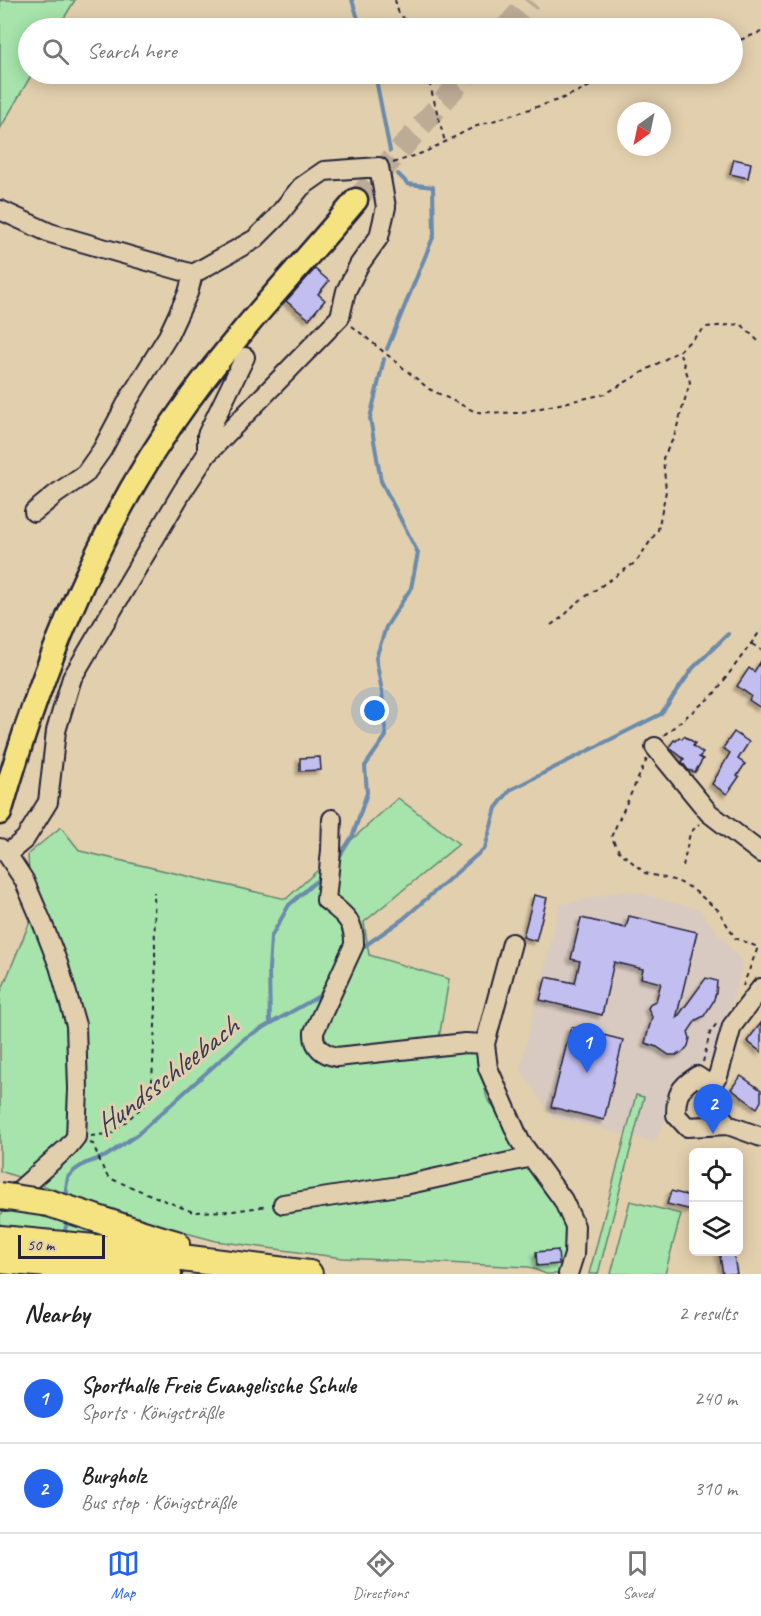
<!DOCTYPE html>
<meta charset="utf-8">
<style>
body{margin:0;font-family:Caveat,sans-serif;background:#f6f6f6;color:#222}
.controls{position:absolute;right:18px;bottom:18px;display:grid;overflow:hidden;border-radius:9px;box-shadow:0 3px 15px #0003}
.controls button{width:54px;height:54px;display:grid;place-items:center;padding:0;border:0;border-bottom:2px solid #e0e0e0;background:#fff;color:#222;font:30px sans-serif}
.compass{position:absolute;left:617px;top:102px;width:54px;height:54px;border-radius:50%;background:#fff;box-shadow:0 3px 15px #0003;rotate:213deg}
.scale{position:absolute;left:18px;bottom:15px;width:87px;box-sizing:border-box;padding-left:6px;border:3px solid #22223b;border-top:0;font-size:16px;line-height:21px;white-space:nowrap;color:#22223b;-webkit-text-stroke:4px #e2cfad;paint-order:stroke}
.you{position:absolute;left:375px;top:711px;width:21px;height:21px;margin:-15px;border:4px solid #fff;border-radius:50%;background:#1a73e8;box-shadow:0 0 0 9px #1a73e833}
.badge{display:grid;place-items:center;width:39px;height:39px;border-radius:50%;background:#2563eb;color:#fff;font-size:20px;font-weight:700}
.pin{position:absolute;translate:-50% -50px;filter:drop-shadow(0 2px 3px #0008)}
.pin::after{content:'';position:absolute;top:32px;width:21px;height:18px;background:inherit;clip-path:polygon(0 0,100% 0,50% 100%)}
.list{margin:0;padding:0;list-style:none}
h2{display:flex;justify-content:space-between;align-items:center;height:78px;margin:0;padding:0 24px;font-size:26px}
h2 small{font-size:20px;font-weight:400;color:#767676}
.list li{display:grid;grid-template-columns:39px 1fr auto;gap:18px;align-items:center;box-sizing:border-box;height:90px;padding:0 24px;border-top:2px solid #e0e0e0}
.list b{display:block;font-size:22px;white-space:nowrap}
.list p{margin:0;font-size:20px;white-space:nowrap;color:#767676}
.list em{font-size:20px;font-style:normal;color:#767676}
.icon{flex:none;width:33px;height:33px;fill:none;stroke:currentColor;stroke-width:2;stroke-linecap:round;stroke-linejoin:round}
.map{position:relative;flex:none;width:761px;height:1274px;overflow:hidden}
.search{position:absolute;background:#fff;box-shadow:0 3px 15px #0003;left:18px;right:18px;top:18px;height:66px;display:flex;align-items:center;gap:15px;box-sizing:border-box;padding:0 21px;border-radius:33px;color:#767676;font-size:22px}
.sheet{height:258px;background:#fff}
nav{display:flex;justify-content:space-around;align-items:center;box-sizing:border-box;height:84px;border-top:2px solid #e0e0e0;background:#fff;font-size:16px;color:#767676}
nav a{display:grid;justify-items:center;gap:3px}
nav .on{color:#2563eb}
.map>svg:first-child{display:block}
</style>
<div class="map">
<svg width="761" height="1274" viewBox="0 0 761 1274">
<defs>
<filter id="shadow"><feDropShadow dx="-3.5" dy="3.5" stdDeviation="1.5" flood-color="#0004"/></filter>
</defs>
<rect width="100%" height="100%" fill="#e2cfad"/>
<filter id="ink" filterUnits="userSpaceOnUse"><feTurbulence type="fractalNoise" baseFrequency=".0167" numOctaves="2"/><feDisplacementMap in="SourceGraphic" scale="12" xChannelSelector="R" yChannelSelector="G"/><feConvolveMatrix kernelMatrix="1 2 1 2 8 2 1 2 1" color-interpolation-filters="sRGB"/></filter>
<g filter="url(#ink)">
<path fill="#d8cac1" d="M627,890l71,19 45,54 -27,93 -38,21 -8,35 -16,30 -102,-25 -32,-48 40,-164z"/>
<path fill="#a6e4ab" stroke="#648373" stroke-width="1.5" d="M0,0h75l-17,28h-30v46h4l-32,55z
M398,798l61,46 -95,78 5,33 80,24 -10,59 37,13 11,47 76,112 4,23 -6,41h-15l-17,-7 -186,-9 -127,-17 -41,-11 -175,-59v-177l31,-75 -3,-65 33,-27 19,24 206,48z
M636,1095l8,2 -46,177h-9z
M630,1201l51,13 -16,60h-54z
M10,1207l35,7 76,23 -121,-12v-10z"/>
<g fill="none" stroke-linecap="round" stroke-linejoin="round">
<path stroke="#6b8bad" stroke-width="4" d="M352,0l9,28
M375,74l15,77
M387,349l47,-114 -1,-48 -25,-3 -10,-10
M338,859l15,-24 14,-42 -2,-27 21,-30 -4,-44 -6,-34 10,-31 25,-39 7,-35 -37,-72 -11,-63 14,-59
M363,947l40,-28 82,-71 11,-40 14,-18 151,-76 32,-46 35,-34
M270,1022l-1,-53 2,-32 18,-32 33,-29
M69,1201l-3,-13 2,-11 7,-7 9,-6 22,-8 32,-22 107,-96 76,-43 3,-5
M63,1236l5,-16"/>
</g>
<path fill="#c2bef0" stroke="#22223b" stroke-width="1.5" filter="url(#shadow)" d="M734,159l17,4 -3,15 -18,-4z
M315,269l14,12 -11,13 7,6 -16,19 -23,-18z
M761,661v47l-12,-8 2,-4 -14,-10 12,-18 5,4z
M734,732l15,10 -11,17 7,5 -8,12 2,1 -12,17 -15,-10 18,-31 -7,-5z
M684,736l11,7 -2,3 10,7 -4,4 4,2 -8,13 -7,-2 -6,-8 2,-3 -15,-12 5,-7 2,1 3,-4 3,2z
M320,757l1,13 -21,1v-13z
M534,895l13,3 -11,43 -13,-4z
M629,916l68,16 -21,87 30,-41 11,3 -1,12 -3,9 -9,14 -8,4 -8,12 2,6 -2,8 -5,6 -7,3h-7l-12,-8 -12,-4 7,-26 -4,-9 3,-5 5,-2 5,-18 -20,-5 2,-9 -29,-7 -12,53 -62,-15 6,-23 29,6 5,-22 -9,-2 10,-41 45,10z
M761,1023v29l-14,-11z
M571,1027l52,13 -19,80 -53,-13z
M741,1076l20,14v11l-4,7 -26,-19z
M671,1191l22,6 -1,13 -25,-6z
M558,1250l1,14 -22,2 -1,-14z
M719,1251h14l4,23h-14z"/>
<g fill="none" stroke-linecap="round" stroke-linejoin="round">
<path stroke="#bcac96" stroke-width="22" stroke-dasharray="22 11" stroke-linecap="butt" d="M506,28l24,-28
M356,200l111,-126"/>
<g stroke="#22223b" stroke-width="22">
<path id="minor" d="M0,210l50,23 143,41 62,-35 21,-21 25,-31 23,-16 55,-4 7,40 -7,30 -20,28 -13,26 -6,26 -133,137 -25,38 -110,186 -16,53 -8,71 -23,37 -18,15
M207,454v-19l38,-78
M34,512l22,-18 29,-20 17,-24 27,-51 39,-63 20,-43 5,-19
M655,747l54,66 52,40
M332,819l-1,31 -5,50c18,14 29,21 28,45l-40,87c-1,15 9,22 23,25l128,-14 20,1
M0,848l7,6 17,26 18,42 17,44 17,59 2,64 -2,48 -8,10 -62,55
M512,943l-27,101 3,24 32,73 43,59 12,26 -1,29 -6,19
M710,1085l8,-9 14,-50 29,-38
M728,1125l-9,-11 -9,-29 -13,-9c-17,11 -21,18 -21,39l11,12 41,-2 33,12
M283,1204l122,-19 127,-28"/>
</g>
<g stroke="#22223b" stroke-width="27">
<path id="major" d="M0,813c42,-147 99,-290 190,-415 50,-69 111,-132 166,-198"/>
</g>
<g stroke="#22223b" stroke-width="30">
<path id="highway" d="M48,1203c43,13 85,29 128,41
M0,1239l126,12 183,23
M0,1260l168,14"/>
</g>
<path stroke="#22223b" stroke-width="2" stroke-dasharray="4.5 4.5" stroke-linecap="butt" d="M395,0l3,11 13,17
M732,43l29,-11
M427,74l18,68
M393,163l32,-11 49,-25 87,-28 38,-17 29,-8
M352,326l77,63 47,23 42,1 87,-19 74,-43 27,-24 35,-3 20,20
M551,625l13,-9 11,-12 61,-42 22,-32 8,-39 -3,-33 11,-21 16,-55 -11,-31
M752,644l9,6
M664,735l50,-41 47,-64
M647,759l-36,78 8,14 26,22 32,8 14,7 27,22 17,28 23,9 -15,39
M683,866l7,-33 9,-9
M703,1062l7,-29 7,-10
M91,1136l22,-3 38,-34 5,-92 -2,-115
M90,1143l3,1 12,29 4,5 84,34 40,-1 35,-5"/>
<use href="#minor" stroke="#e2cfad" stroke-width="18"/>
<use href="#major" stroke="#f5e382" stroke-width="22"/>
<use href="#highway" stroke="#f5e382" stroke-width="26"/>
<g stroke="#22223b" stroke-width="30" stroke-linecap="butt">
<path id="highway-bridge" d="M0,1196l48,7"/>
</g>
<use href="#highway-bridge" stroke="#f5e382" stroke-width="26"/>
</g>
</g>
<g text-anchor="middle" dominant-baseline="central" stroke-width="6" stroke-linejoin="round" paint-order="stroke">
<g font-size="30" font-style="italic" fill="#343c58" stroke="#e2cfad">
<text transform="translate(166 1076) rotate(-38)">Hundsschleebach</text>
</g>
</g>
</svg>
<div class="controls">
<button><svg class="icon" aria-label="locate" viewBox="0 0 24 24"><circle cx="12" cy="12" r="6"/><path d="M12 2v4M12 18v4M2 12h4M18 12h4"/></svg></button>
<button><svg class="icon" aria-label="layers" viewBox="0 0 24 24"><path d="M12 4l9 5-9 5-9-5zM3 14l9 5 9-5"/></svg></button>
</div>
<svg class="compass" viewBox="-18 -18 36 36"><path d="M0-13l5 13h-10z" fill="#e53935"/><path d="M0 13l5-13h-10z" fill="#767676"/></svg>
<div class="scale">50 m</div>
<div class="you"></div>
<div class="pin badge" style="left:587px;top:1073px">1</div>
<div class="pin badge" style="left:713px;top:1134px">2</div>
<div class="search"><svg class="icon" aria-label="search" viewBox="0 0 24 24"><circle cx="10" cy="10" r="6"/><path d="M15 15l6 6"/></svg>Search here</div>
</div>
<section class="sheet">
<h2>Nearby<small>2 results</small></h2>
<ul class="list">
<li><span class="badge">1</span><div><b>Sporthalle Freie Evangelische Schule</b><p>Sports · Königsträßle</p></div><em>240 m</em></li>
<li><span class="badge">2</span><div><b>Burgholz</b><p>Bus stop · Königsträßle</p></div><em>310 m</em></li>
</ul>
</section>
<nav>
<a class="on"><svg class="icon" aria-label="map" viewBox="0 0 24 24"><path d="M3 6l6-2 6 2 6-2v14l-6 2-6-2-6 2zM9 4v14M15 6v14"/></svg>Map</a>
<a><svg class="icon" aria-label="directions" viewBox="0 0 24 24"><path d="M12 3l9 9-9 9-9-9zM9 14v-3h6M13 9l2 2-2 2"/></svg>Directions</a>
<a><svg class="icon" aria-label="saved" viewBox="0 0 24 24"><path d="M7 4h10v16l-5-4-5 4z"/></svg>Saved</a>
</nav>
